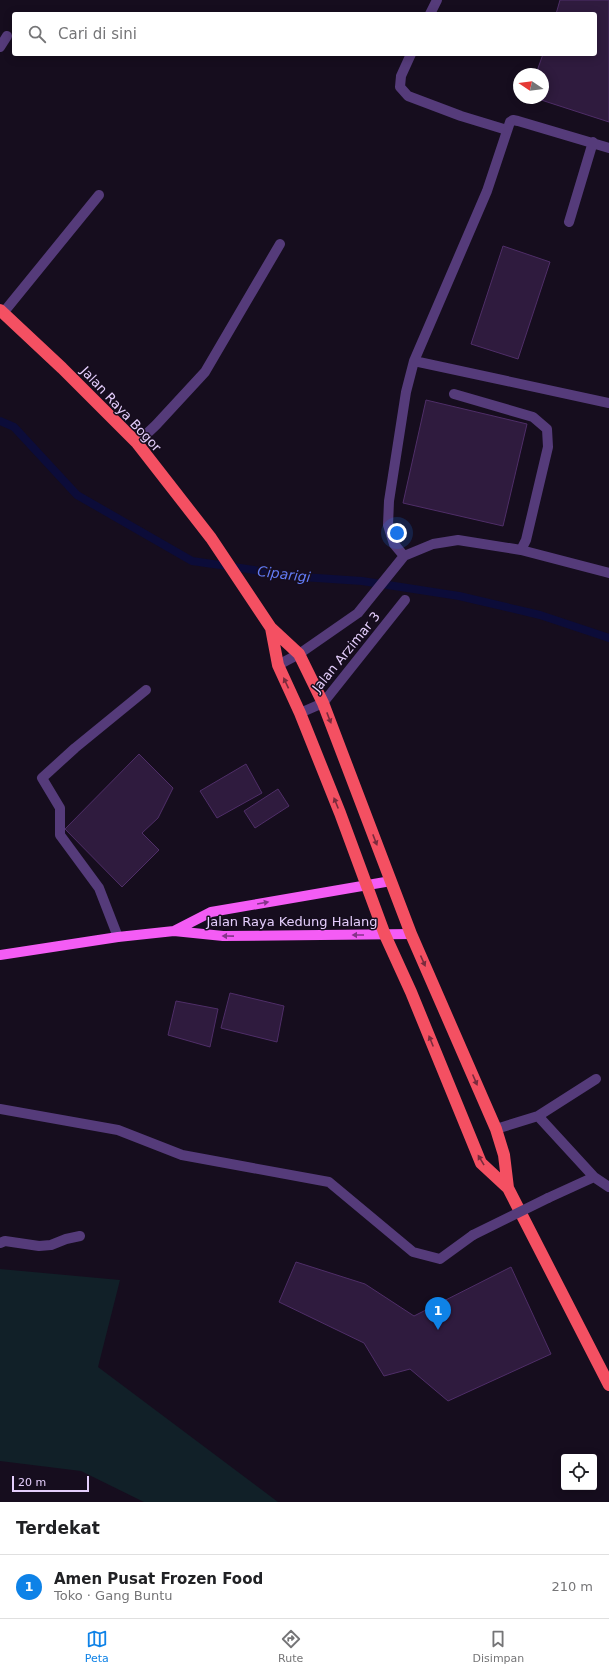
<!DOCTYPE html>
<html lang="id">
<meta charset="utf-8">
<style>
body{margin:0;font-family:"DejaVu Sans",sans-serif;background:#f2f2f2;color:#202124}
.controls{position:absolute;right:12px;bottom:12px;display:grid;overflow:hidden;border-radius:4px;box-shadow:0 2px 10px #0003}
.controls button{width:36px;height:36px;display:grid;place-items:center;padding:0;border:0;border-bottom:1px solid #e0e0e0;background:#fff;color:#202124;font:20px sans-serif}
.compass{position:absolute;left:513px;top:68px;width:36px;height:36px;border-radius:50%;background:#fff;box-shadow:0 2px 10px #0003;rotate:283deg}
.scale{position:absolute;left:12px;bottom:10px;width:77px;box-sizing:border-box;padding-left:4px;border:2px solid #e4cefc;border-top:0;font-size:11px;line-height:14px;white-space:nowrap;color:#e4cefc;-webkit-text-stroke:3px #160d1e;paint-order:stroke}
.you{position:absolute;left:397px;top:533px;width:14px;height:14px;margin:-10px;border:3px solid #fff;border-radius:50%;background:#1a73e8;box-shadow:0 0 0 6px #1a73e833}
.badge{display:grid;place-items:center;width:26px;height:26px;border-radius:50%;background:#0e82e7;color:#fff;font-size:13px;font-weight:700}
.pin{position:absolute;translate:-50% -33px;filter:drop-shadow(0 1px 2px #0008)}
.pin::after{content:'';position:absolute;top:21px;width:14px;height:12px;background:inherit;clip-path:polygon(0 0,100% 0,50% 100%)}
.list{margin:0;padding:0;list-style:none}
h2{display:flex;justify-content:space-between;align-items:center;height:52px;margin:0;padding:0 16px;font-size:17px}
h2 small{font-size:13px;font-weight:400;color:#757577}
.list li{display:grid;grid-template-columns:26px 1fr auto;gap:12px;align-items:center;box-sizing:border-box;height:64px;padding:0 16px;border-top:1px solid #e0e0e0}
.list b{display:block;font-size:15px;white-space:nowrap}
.list p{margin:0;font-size:13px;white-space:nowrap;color:#757577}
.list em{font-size:13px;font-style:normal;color:#757577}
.icon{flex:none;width:22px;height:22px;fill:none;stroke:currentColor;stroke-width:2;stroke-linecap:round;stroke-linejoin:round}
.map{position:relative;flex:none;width:609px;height:1502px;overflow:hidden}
.search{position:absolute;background:#fff;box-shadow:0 2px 10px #0003;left:12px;right:12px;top:12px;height:44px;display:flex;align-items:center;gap:10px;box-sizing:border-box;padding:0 14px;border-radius:4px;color:#757577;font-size:15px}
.sheet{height:116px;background:#fff}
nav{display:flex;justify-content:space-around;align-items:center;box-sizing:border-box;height:56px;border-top:1px solid #e0e0e0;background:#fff;font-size:11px;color:#757577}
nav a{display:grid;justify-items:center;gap:2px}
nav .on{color:#0e82e7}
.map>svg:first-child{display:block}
</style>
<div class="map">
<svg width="609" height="1502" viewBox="0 0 609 1502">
<rect width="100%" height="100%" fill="#160d1e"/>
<path fill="#112028" d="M0,1269l120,11 -22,87 180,135h-134l-63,-31 -81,-10z"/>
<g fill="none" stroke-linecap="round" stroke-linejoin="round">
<path stroke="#0c0c39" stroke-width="8" d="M0,421l14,6 63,68 115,66 110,16 60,4 97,15 81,19 69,23"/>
</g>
<path fill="#2f1b3e" stroke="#4f2e68" d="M560,0h49v122l-74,-24h8v-24h-7l7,-20h52v-40h-39z
M503,246l47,16 -32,97 -47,-15z
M426,400l101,24 -24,102 -100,-23z
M139,754l34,34 -15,30 -16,15 17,17 -37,37 -57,-58z
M246,764l16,29 -45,25 -17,-27z
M278,789l11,17 -34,22 -11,-17z
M230,993l54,13 -7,36 -56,-14z
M176,1001l42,8 -8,38 -42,-12z
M296,1262l69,22 49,32 97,-49 40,87 -103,47 -38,-32 -26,7 -20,-33 -85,-41z"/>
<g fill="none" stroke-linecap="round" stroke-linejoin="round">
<path stroke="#553b7a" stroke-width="10" d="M430,14l7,-14
M0,47l7,-11
M411,54l-10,22 -1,11 8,9 53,20 46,14
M569,222l24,-80
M3,313l96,-118
M414,361l195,42
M454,394l79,23 14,12 1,18 -22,93 -5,10
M137,443l19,-18 49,-53 75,-128
M404,556l-10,-12 -6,-19 1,-24 17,-109 8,-31 73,-170 23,-69 3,-2 5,1 91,27
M278,665l21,-11 59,-41 46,-57 29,-12 25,-4 63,10 88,23
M300,713l23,-10 82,-103
M118,937l-19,-49 -39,-53v-27l-18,-30 33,-30 71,-58
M0,1109l118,21 64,25 147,27 84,70 27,7 33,-24
M538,1116l58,-37
M496,1129l42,-13 56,61 15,10
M548,1198l46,-21
M0,1243l5,-2 34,5 12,-1 15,-6 14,-3"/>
<path stroke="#f45cf5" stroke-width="10" d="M174,931l37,-19 180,-31
M0,955l118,-18 56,-6 49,5 188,-2"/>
<path stroke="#f45062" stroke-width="12" d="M0,310l62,58 75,75 74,95 60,90 28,26 24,49 88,231 85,195 8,26 4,33 101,197
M271,628l7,37 22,48 40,100 45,122 26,57 70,171 27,25"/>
<path stroke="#553b7a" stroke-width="10" d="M473,1235l75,-37"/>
</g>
<defs><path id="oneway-solid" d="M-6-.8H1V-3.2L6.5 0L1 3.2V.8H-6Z"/></defs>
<g fill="#7a2b3d">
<use href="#oneway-solid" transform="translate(286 683) rotate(-115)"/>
<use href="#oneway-solid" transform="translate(329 718) rotate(69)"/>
<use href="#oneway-solid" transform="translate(336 803) rotate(-112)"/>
<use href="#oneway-solid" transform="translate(375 840) rotate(69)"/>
<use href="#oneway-solid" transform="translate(423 961) rotate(66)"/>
<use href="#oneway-solid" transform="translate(431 1041) rotate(-112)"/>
<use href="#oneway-solid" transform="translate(475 1080) rotate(67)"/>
<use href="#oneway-solid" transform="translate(481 1160) rotate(-121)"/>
</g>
<g fill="#85348a">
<use href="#oneway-solid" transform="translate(263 903) rotate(-10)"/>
<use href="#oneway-solid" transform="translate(358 935) rotate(180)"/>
<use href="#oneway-solid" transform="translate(228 936) rotate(-179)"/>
</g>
<g text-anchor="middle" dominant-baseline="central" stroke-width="3" stroke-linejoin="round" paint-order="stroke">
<g font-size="13" fill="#e4cefc" stroke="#160d1e">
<text transform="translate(121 409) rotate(47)">Jalan Raya Bogor</text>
<text transform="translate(346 652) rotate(-51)">Jalan Arzimar 3</text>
<text x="292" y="921">Jalan Raya Kedung Halang</text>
</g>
<g font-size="14" font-style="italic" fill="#627bf5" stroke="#160d1e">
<text transform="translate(284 574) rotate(7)">Ciparigi</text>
</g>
</g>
</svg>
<div class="controls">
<button><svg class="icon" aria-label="locate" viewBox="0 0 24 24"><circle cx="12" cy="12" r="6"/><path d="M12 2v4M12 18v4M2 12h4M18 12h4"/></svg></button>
</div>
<svg class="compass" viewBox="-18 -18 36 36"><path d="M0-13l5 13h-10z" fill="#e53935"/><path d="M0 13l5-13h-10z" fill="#757577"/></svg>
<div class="scale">20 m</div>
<div class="you"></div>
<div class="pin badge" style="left:438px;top:1330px">1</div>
<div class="search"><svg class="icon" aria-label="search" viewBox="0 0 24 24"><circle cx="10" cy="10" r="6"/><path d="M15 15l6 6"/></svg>Cari di sini</div>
</div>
<section class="sheet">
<h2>Terdekat<small></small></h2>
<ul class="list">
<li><span class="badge">1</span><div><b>Amen Pusat Frozen Food</b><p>Toko · Gang Buntu</p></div><em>210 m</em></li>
</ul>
</section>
<nav>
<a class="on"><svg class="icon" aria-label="map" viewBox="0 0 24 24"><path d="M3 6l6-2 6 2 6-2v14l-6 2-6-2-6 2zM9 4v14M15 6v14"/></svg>Peta</a>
<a><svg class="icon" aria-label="directions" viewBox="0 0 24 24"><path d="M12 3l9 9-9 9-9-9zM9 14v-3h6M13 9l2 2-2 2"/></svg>Rute</a>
<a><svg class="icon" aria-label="saved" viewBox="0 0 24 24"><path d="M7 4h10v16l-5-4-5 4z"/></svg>Disimpan</a>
</nav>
